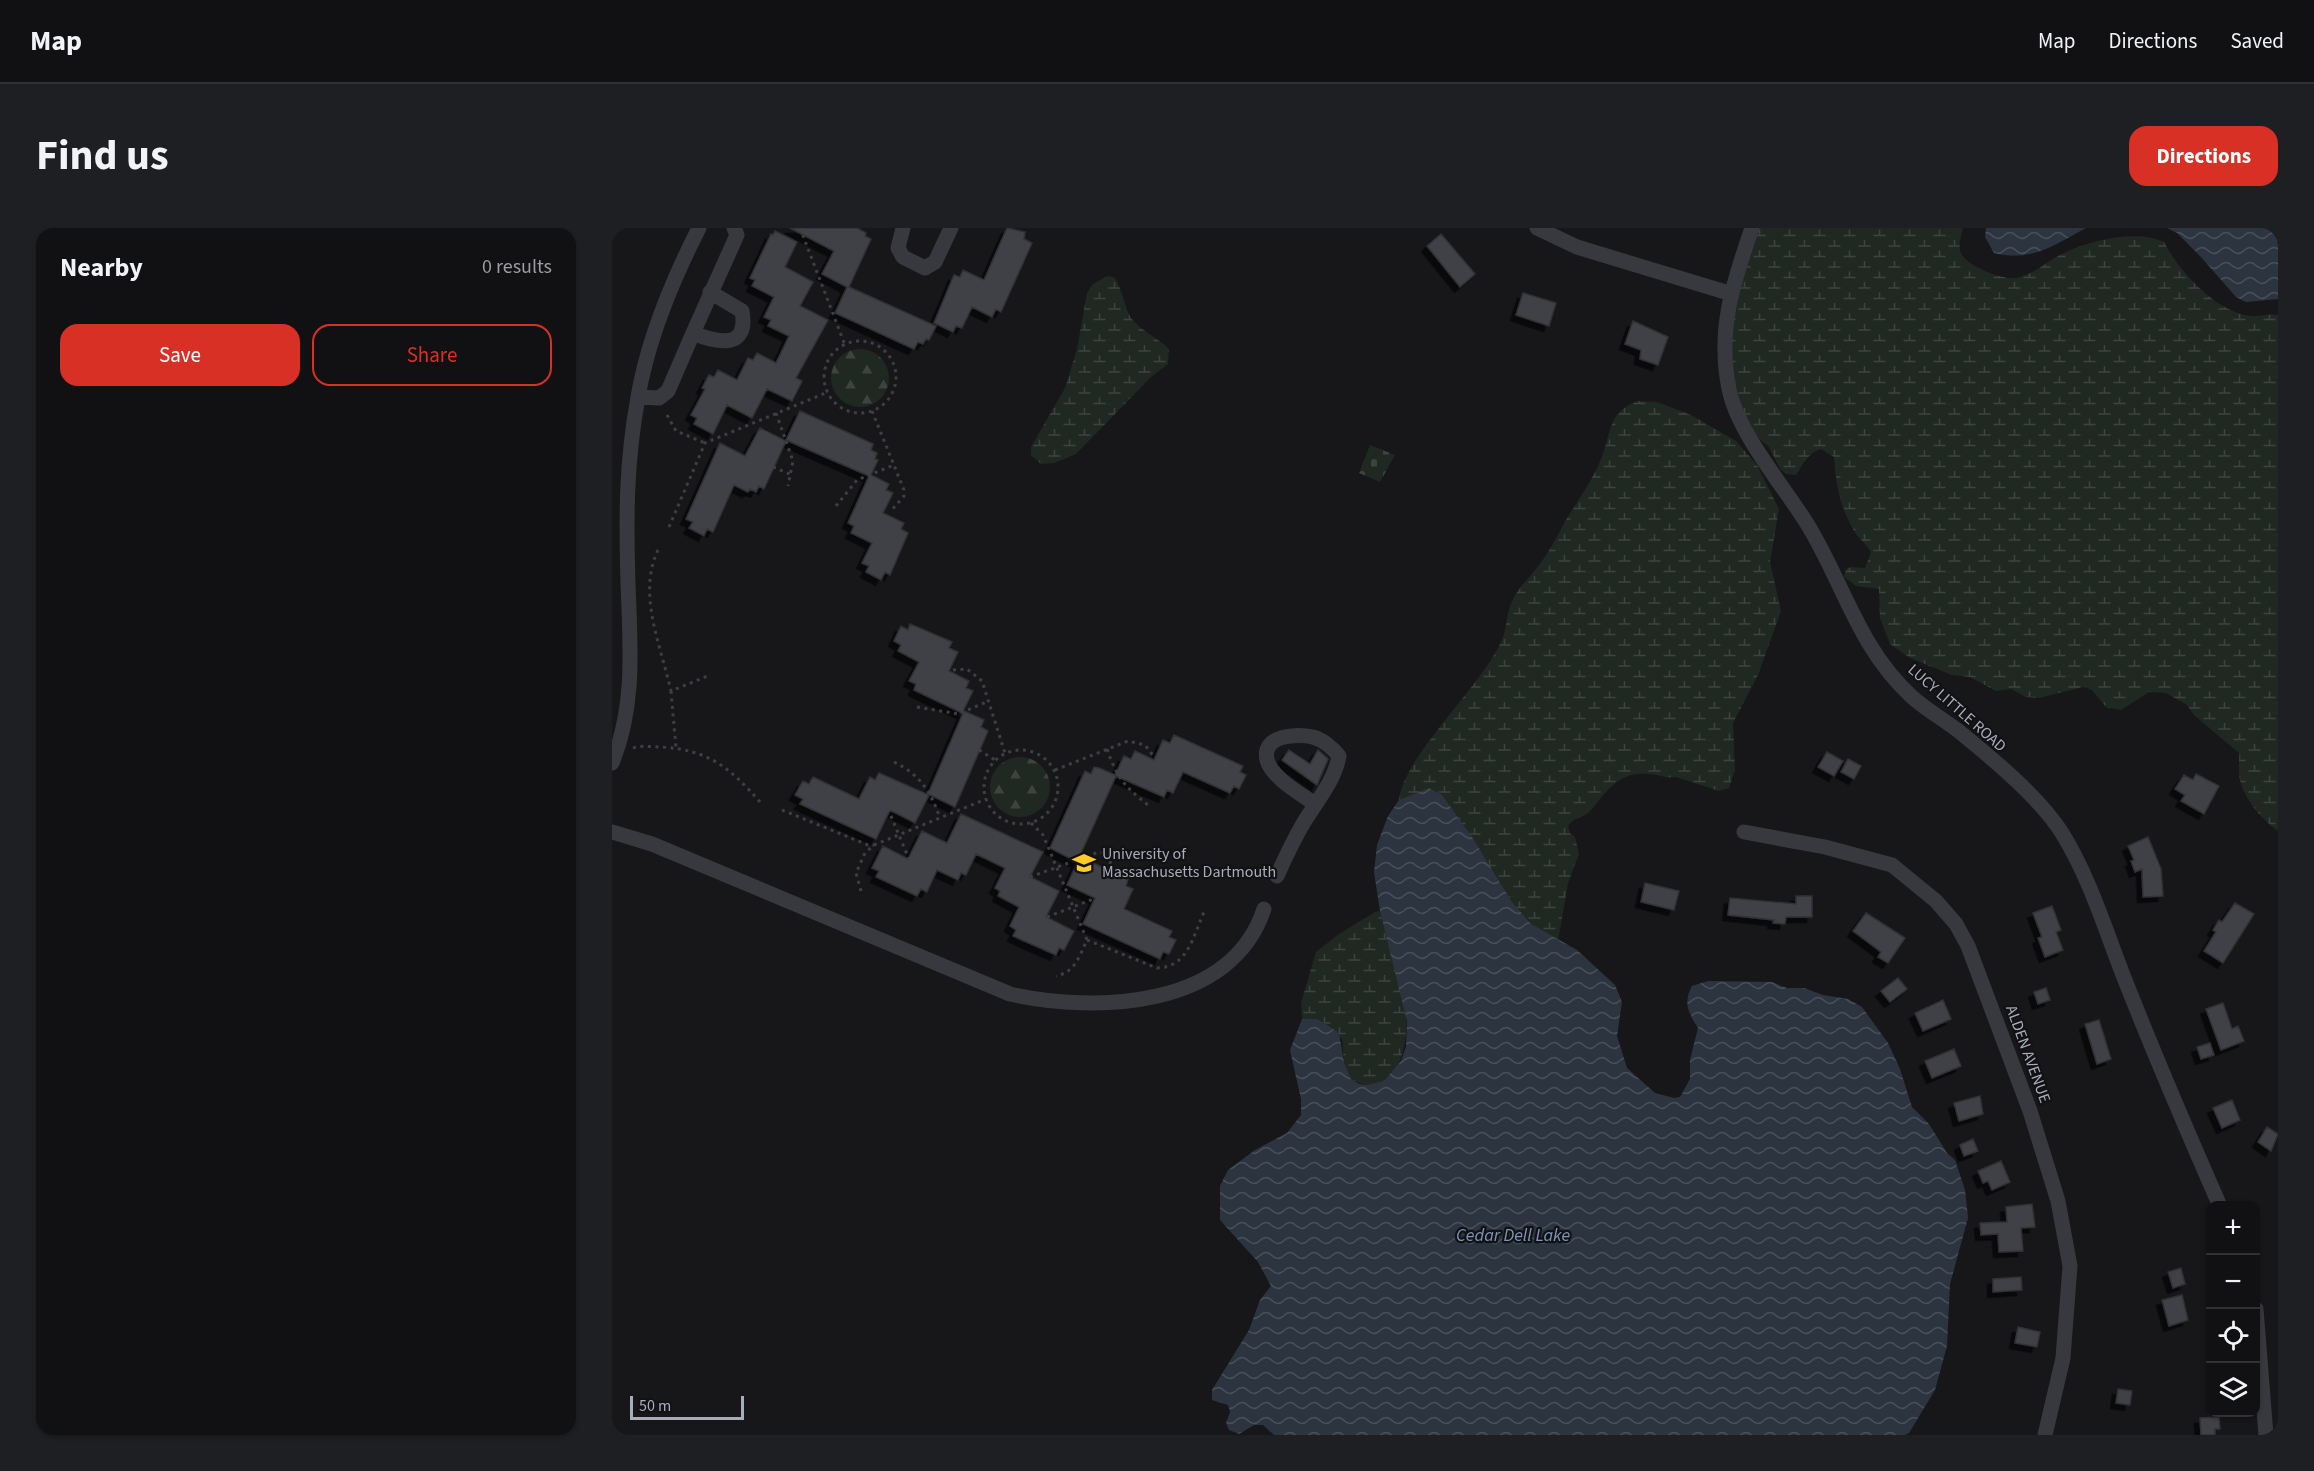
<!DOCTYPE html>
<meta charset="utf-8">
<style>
body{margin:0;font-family:"Source Sans 3",sans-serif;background:#1e1f22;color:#f1f3f6}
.controls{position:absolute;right:18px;bottom:18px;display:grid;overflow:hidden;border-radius:12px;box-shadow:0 2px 4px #0004}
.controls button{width:54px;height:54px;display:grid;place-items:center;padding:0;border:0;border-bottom:2px solid #303134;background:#111114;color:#f1f3f6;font:30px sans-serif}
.scale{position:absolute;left:18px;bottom:15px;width:114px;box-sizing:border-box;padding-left:6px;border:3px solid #a8acbb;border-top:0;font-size:16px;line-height:21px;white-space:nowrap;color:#a8acbb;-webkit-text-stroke:4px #121215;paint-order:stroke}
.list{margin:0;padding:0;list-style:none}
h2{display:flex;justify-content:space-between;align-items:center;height:78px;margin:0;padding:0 24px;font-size:26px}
h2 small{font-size:20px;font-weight:400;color:#9c9da0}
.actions{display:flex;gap:12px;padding:18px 24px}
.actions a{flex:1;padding:14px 0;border:2px solid #d93025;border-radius:18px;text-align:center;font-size:21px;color:#d93025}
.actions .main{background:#d93025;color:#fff}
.icon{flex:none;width:33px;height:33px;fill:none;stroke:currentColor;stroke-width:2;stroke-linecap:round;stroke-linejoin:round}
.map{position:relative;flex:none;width:1666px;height:1207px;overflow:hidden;border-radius:18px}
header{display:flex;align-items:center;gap:36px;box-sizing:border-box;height:84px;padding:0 30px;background:#111114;border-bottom:2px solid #303134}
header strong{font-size:28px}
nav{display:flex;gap:33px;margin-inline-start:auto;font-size:21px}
.intro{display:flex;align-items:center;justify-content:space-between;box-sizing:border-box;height:144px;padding:0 36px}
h1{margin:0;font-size:42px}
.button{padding:15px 27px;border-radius:18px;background:#d93025;color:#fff;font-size:21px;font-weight:700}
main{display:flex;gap:36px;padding:0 36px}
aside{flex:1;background:#111114;border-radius:18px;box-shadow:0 2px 4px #0004}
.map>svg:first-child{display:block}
</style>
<header>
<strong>Map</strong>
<nav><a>Map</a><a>Directions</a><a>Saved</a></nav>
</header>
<div class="intro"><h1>Find us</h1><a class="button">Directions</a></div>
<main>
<aside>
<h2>Nearby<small>0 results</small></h2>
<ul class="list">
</ul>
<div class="actions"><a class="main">Save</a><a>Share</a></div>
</aside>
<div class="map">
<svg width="1666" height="1207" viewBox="0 0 1666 1207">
<defs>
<pattern id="forest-firs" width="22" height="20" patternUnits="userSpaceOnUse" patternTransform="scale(1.5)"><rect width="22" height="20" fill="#1f2821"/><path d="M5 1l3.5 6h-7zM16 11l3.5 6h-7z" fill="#3d443f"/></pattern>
<pattern id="wetland-marsh" width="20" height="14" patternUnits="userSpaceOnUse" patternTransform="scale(1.5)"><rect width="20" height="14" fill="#1f2821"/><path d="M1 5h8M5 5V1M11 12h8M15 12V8" fill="none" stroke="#3d443f"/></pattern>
<pattern id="cemetery-stones" width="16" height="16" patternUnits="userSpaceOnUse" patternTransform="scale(1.5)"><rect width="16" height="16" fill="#1f2821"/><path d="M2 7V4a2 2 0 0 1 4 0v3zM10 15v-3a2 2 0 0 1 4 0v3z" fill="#3d443f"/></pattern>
<pattern id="water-waves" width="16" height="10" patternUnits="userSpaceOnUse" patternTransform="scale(1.5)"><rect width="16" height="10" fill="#2c353f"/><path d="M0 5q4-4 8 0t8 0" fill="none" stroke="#485059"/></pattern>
<filter id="shadow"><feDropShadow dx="-5.5" dy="5.5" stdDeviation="0" flood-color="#0009"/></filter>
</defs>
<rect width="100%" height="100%" fill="#17171a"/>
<path fill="url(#forest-firs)" d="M219 150a29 29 0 1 1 58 0a29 29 0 1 1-58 0Z
M378 559a30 30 0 1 1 60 0a30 30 0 1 1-60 0Z"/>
<path fill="url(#wetland-marsh)" d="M1145,0h206c-2,8 -6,19 -1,27 7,12 41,25 54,23 15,-3 24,-11 37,-19 28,-17 80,-31 111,-17 14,28 52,70 86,74 9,1 19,-3 28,-1v516c-18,-13 -38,-36 -39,-59 -1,-6 1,-13 0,-19l-45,-38 -7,-10 -21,-12 -17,-1 -28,18 -15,-3 -14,-17 -9,-3 -44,11 -13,-1 -15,-8 -15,2 -26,-14 -18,-2 -42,-17 -20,-14 -10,-26 -1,-29 -23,-3 -12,-9 2,-8 5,-2 14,1 6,-16c-5,-9 -14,-15 -18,-23 -13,-23 -17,-44 -19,-72l-13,-8c-13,4 -18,15 -25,26l-10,-1 -6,-5 -11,-22 -12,-10 -18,-25 -13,-50 9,-62 12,-33z
M496,48l7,2c8,14 10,31 16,40 10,13 26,19 38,31l-1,15 -17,13 -75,77 -22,9 -13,1 -10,-9v-8l34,-59 12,-39 10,-56 6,-9z
M1025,173l20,1 34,13 45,26 21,24 22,44 -9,53 11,49 -23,64 -25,48 2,47 -6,18 -10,3 -43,-14c-10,2 -19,-3 -28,-3 -29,-3 -41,17 -57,36 -7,8 -17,7 -23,16l2,7 5,4 4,17 -11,29 -10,58 -27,-17 -19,-22 -38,-62 -45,-52 -30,12c4,-43 82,-113 103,-160 5,-11 4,-29 12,-43 7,-12 17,-21 25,-32 11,-14 19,-31 28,-47 12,-19 25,-37 34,-59 11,-26 5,-45 36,-58z
M768,683l25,96c6,33 -7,99 -54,72l-7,-17 -2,-23 -23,-20h-17l-1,-16 15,-51 23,-18 36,-22z"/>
<path fill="url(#cemetery-stones)" d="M758,217l25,10 -15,27 -21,-9z"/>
<path fill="url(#water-waves)" d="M1374,0h100c-33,18 -54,34 -92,25l-9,-16z
M1555,0h111v71l-32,3 -10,-5 -35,-40 -24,-24z
M817,560l13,7 32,45 38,62 19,22 46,26 38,35 7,17 -5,34 10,32 28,25 19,5 6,-1 10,-18v-19l8,-32c-10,-16 -15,-25 -6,-42l16,-5 64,1 15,6h17l19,7 25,4 14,8 26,36 12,26 12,38 17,17 18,29 8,7 10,30 3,28 -18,66 -3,62 -12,44 -26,43 -4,2h-631l-11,-10h-9l-15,9 -10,-4 -3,-7 4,-11 -2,-7 -16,-5v-10l37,-60 11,-30 11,-14 -13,-24 -38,-42v-34l8,-16 27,-20 32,-17 14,-18v-16l-11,-49 12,-31h16l21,14 5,29 7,17 8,5 8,1 17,-4 17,-20 5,-14 1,-26 -27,-110 -6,-39 3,-27 11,-29 11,-16z"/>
<path fill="#414147" stroke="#323136" stroke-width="1.5" filter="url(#shadow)" d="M178,0h67l9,5 -1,3 6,3 -22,48 87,39 -7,14 -3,-1 -3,5 -5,-2 -4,7 -79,-36 12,-26 -25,-13 12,-23z
M395,0l18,4 -1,7 8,4 -31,69 -5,-3 -4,8 -20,-10 -10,21 -6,-2 -3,6 -19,-9 20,-48 6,2 3,-7 21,10z
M163,3l22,11 -12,25 28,15 -13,24 28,14 -32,58 6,3 -10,20 -25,-12 -15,29 -25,-13 -14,29 -19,-10 3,-6 -6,-3 14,-26 -3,-1 7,-13 5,2 4,-7 19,10 11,-22 5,2 4,-7 19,10 13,-27 -21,-10 3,-6 -7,-3 10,-20 -22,-11 3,-6 -5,-2 21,-44 2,1z
M829,6l34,40 -15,13 -33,-41z
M911,65l33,10 -7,23 -33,-11z
M1021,93l35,16 -10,28 -18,-6 1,-9 -16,-6z
M188,183l73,33 -2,6 6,3 -2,6 3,1 -7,15 18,9 -3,6 7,3 -10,20 21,10 -3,6 7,4 -18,42 -5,-3 -4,8 -15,-8 3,-6 -7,-3 10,-20 -21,-10 3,-7 -6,-3 21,-47 -83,-36z
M148,200l26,13 -22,48 -5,-3 -3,6 -6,-3 -2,3 -14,-7 -21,47 -6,-3 -3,7 -15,-8 4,-6 -7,-3 34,-76 25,13z
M298,396l42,18 -3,6 9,4 -9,19 20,10 -3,7 7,3 -11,22 -48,-23 2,-6 -7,-3 10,-19 -21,-11 3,-6 -7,-4 7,-15 7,4z
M352,483l20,9 -3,7 7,4 -33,76 -27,-13z
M562,507l69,31 -3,6 6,3 -7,14 -5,-3 -4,7 -47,-21 -10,21 -6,-3 -3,7 -48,-21 -39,86 -27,-14 35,-77 6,3 3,-7 5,1 16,7 9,-19 7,3 4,-8 19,9 9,-20 7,3z
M677,522l21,14 8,-14 10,9 -11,26 -35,-25z
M1215,524l16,9 -9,15 -16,-9z
M1236,531l13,7 -7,13 -13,-7z
M267,545l50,22 -14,28 -25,-13 -14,29 -76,-35 3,-5 -8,-4 8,-14 6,3 4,-7 46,22 11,-22 5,3z
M1584,546l23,12 -15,28 -23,-13 4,-6 -10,-6 9,-14 9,5z
M349,586l82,38 -13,25 29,14 -13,26 28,14 -10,19 -5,-2 -3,7 -43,-19 3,-6 -6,-4 9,-19 -21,-11 2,-5 -5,-3 10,-20 -29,-14 -10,21 -5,-2 -3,7 -21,-10 -10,22 -6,-3 -4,7 -41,-19 3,-6 -7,-3 11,-22 25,13 14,-28 25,12z
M1536,609l13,32 2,27 -20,1 -1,-28 -7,3 -4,-11 3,-1 -6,-14z
M468,629l48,22 -2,7 7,3 -9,20 48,22 -3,6 7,3 -7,14 -6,-2 -3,7 -77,-35 12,-26 -28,-13z
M1033,655l34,8 -5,19 -33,-8z
M1184,668h16v21h-26l-1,7 -12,-1 1,-3 -46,-5 2,-17 66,6z
M1623,675l19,11 -31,49 -19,-12 12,-19 -3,-2 6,-10 3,2z
M1440,678l9,24 -5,2 7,18 -18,7 -7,-19 4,-1 -9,-24z
M1254,685l39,25 -17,25 -10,-6 3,-5 -28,-21z
M1286,750l9,11 -17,13 -9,-11z
M1434,760l4,12 -12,4 -4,-12z
M1331,772l8,19 -28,12 -8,-18z
M1611,775l9,26 6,-3 6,15 -23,9 -15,-41z
M1487,792l12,39 -14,5 -12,-40z
M1598,815l4,12 -13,4 -4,-12z
M1342,821l7,17 -29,12 -7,-17z
M1368,868l3,18 -24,7 -5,-18z
M1620,872l8,20 -18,8 -9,-20z
M1655,899l11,7 -7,17 -13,-9z
M1361,911l5,12 -14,5 -4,-11z
M1389,933l9,21 -18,8 -4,-9 -5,2 -5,-12z
M1420,976l3,23 -14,1 2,23 -24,1 -1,-18 -17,1 -1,-12 27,-1 -1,-15z
M1569,1040l4,16 -12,4 -5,-16z
M1409,1049l1,13 -29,2v-13z
M1570,1067l6,25 -19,6 -7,-26z
M1406,1099l22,5 -3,15 -22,-4z
M1506,1161l14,2 -2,14 -14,-2z
M1607,1189l1,12h-5v6h-14l-1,-17z"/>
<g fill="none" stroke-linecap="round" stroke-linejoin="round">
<path stroke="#3e3f46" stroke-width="3" stroke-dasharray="3 4.5" stroke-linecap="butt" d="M188,0l45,117
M212 149a36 36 0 1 1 72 0a36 36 0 1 1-72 0Z
M260,183l32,79v6l-14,16
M164,185l17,48 -5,25
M55,187l9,16 29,12
M161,239l19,8
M224,278l21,-26 37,-15
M57,299l36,-84 123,-51
M46,322c-21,44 3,96 13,141l39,-16
M341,442l14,-1 15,12 23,72
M59,463l5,57
M305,479l41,7 31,-13
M21,520c9,-3 19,-1 28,-1 49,3 69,21 100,56
M495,521c10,29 17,37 41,56
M372 559a37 37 0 1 1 74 0a37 37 0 1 1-74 0Z
M367,522l16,10
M282,534c26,13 36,28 46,56
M443,542l73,-29 17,4 10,13
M276,581l21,50
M170,582l86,35h6
M419,595l12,12 44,105c-8,17 -12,32 -31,36
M495,643l6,-15
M418,649l69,-25 27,7
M249,663l-5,-18 9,-20 9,-8 112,-46
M435,689l49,-19
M475,712l70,28c32,-1 36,-33 48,-58"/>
<path stroke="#38383f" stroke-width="15" d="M291,0l-5,20 5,9 22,11 10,-6 16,-34
M925,0l40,19 155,47
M1140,0c-19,55 -35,102 -23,161 9,44 53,95 77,133 37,59 51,124 105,174 15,14 34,24 50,37 33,27 79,65 101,100 28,45 44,99 63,147 30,76 62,151 95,226
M98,64l32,19c7,39 -25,32 -49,22l44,-98 -3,-7
M81,105l-25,58 -9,7 -21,-1c10,-59 34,-116 61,-169
M0,535c24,-58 18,-119 16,-180 -2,-67 -2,-120 10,-186
M0,604l40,12 358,150c85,19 221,15 254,-85
M1132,604l81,15 67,18 44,36 20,23 12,22 62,165 28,90 12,65 -7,92 -18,77
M665,648c8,-18 17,-37 27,-54 13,-21 31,-42 35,-66 -6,-8 -16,-16 -26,-19 -16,-4 -52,-2 -46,23 5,18 34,34 48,44
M1644,1081l10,126"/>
</g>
<defs>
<g id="university-bare" transform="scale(1.8)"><path d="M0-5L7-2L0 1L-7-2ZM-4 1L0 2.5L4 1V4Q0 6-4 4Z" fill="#ffcb2a" stroke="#121215" stroke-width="2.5" paint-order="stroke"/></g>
</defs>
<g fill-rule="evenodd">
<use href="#university-bare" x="472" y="635"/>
</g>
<g text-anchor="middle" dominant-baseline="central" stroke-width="4.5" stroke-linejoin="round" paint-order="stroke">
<g font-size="16" fill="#a8acbb" stroke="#121215">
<text transform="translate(1345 480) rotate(41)">LUCY LITTLE ROAD</text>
<text transform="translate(1416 826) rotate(70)">ALDEN AVENUE</text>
</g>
<g font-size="16" fill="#a8acbb" stroke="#121215" text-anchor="start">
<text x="490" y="626">University of<tspan x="490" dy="18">Massachusetts Dartmouth</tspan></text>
</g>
<g font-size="18" font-style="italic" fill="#7c97b9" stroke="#121215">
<text x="901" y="1007">Cedar Dell Lake</text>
</g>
</g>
</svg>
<div class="controls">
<button>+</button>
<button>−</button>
<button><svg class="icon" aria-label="locate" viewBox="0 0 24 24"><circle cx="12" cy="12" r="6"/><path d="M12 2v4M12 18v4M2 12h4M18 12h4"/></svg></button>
<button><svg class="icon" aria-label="layers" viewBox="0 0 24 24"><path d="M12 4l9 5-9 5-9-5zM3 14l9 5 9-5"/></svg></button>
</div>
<div class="scale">50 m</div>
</div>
</main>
